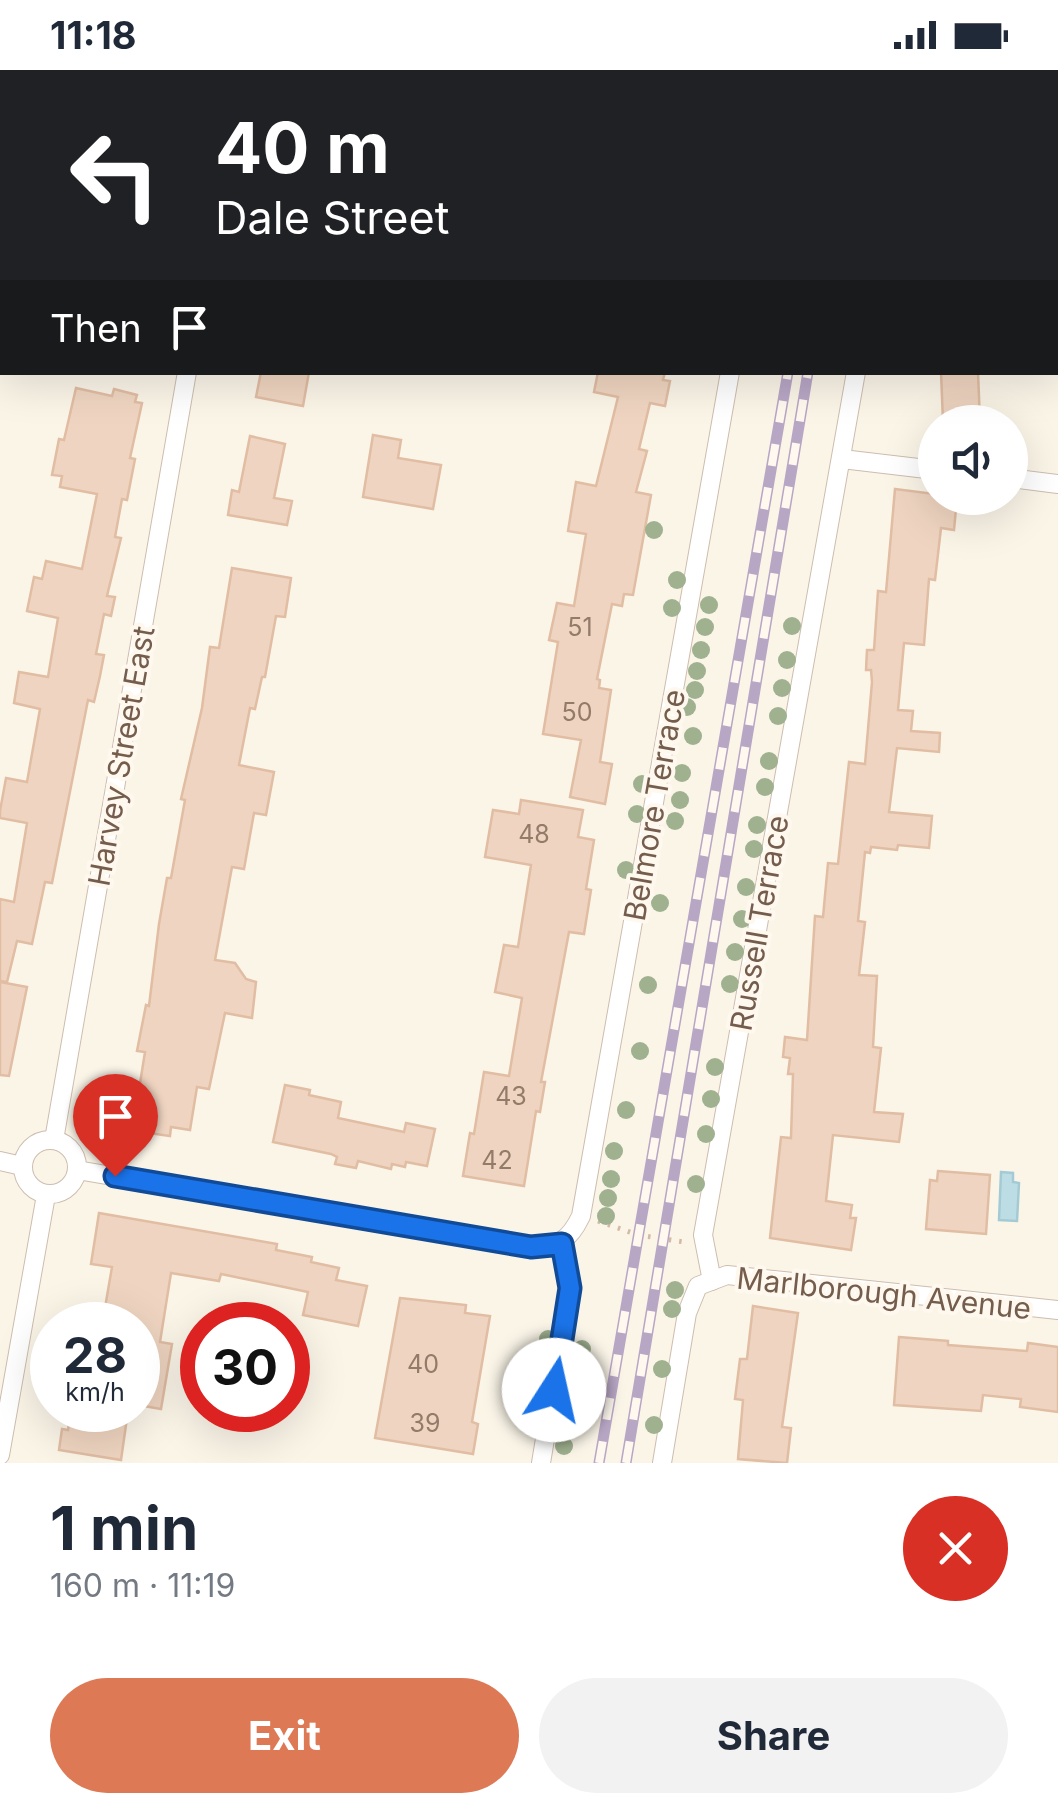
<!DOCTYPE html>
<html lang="en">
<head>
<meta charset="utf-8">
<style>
  body { margin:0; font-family:Inter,sans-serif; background:#f2f2f3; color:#1f2937; height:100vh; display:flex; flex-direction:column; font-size:38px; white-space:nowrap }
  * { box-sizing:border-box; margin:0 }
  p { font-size:32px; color:#747a83 }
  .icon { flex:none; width:55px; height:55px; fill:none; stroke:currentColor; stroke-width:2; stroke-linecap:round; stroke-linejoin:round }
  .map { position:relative; height:1393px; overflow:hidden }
  .details { display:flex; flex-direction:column; background:#fff; flex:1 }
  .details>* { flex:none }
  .hud { position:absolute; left:0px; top:0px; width:1060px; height:305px; box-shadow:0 10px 40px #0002; background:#202124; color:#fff; overflow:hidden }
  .buttons { position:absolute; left:918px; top:335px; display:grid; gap:20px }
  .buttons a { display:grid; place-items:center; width:110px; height:110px; border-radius:50%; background:#fff; box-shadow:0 10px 40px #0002; font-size:50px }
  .speed { position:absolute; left:30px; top:1232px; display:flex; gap:20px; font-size:50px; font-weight:700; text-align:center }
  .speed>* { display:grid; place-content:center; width:130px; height:130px; border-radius:50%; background:#fff; box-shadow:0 10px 40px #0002; line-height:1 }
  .speed small { font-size:25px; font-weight:400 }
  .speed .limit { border:15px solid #d22; background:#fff; color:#111 }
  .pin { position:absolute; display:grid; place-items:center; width:85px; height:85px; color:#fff; margin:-102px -42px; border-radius:50% 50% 50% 0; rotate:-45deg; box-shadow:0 0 10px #0007 }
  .pin .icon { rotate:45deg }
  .me { position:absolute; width:110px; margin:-55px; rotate:10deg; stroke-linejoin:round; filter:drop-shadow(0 0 8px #0008) }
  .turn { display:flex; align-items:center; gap:35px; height:210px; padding:0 50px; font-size:45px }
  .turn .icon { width:130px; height:130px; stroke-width:2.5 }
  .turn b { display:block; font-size:70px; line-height:85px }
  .then { display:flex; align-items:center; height:95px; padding:0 50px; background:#0003; gap:20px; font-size:38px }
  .round { display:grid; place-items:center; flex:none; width:105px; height:105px; border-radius:52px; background:#f2f2f3 }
  .headline { display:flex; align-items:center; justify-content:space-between; height:170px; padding:0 50px }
  h1 { font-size:60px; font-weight:700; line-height:75px }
  .action { display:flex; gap:20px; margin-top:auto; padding:20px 50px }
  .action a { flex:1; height:115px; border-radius:60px; background:#dd7955; color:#fff; font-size:40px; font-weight:700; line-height:115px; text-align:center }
  .action a+a { background:#f2f2f3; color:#1f2937 }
  .status { display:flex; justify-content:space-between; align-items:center; height:70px; padding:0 50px; background:#fff; direction:ltr }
  .status svg { height:28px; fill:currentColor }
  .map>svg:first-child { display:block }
</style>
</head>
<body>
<div class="status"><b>11:18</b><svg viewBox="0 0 49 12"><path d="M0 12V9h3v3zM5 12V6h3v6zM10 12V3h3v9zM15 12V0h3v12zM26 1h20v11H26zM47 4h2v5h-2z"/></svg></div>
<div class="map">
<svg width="1058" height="1393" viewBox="0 0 1058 1393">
  <rect width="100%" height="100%" fill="#fbf5e8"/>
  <path fill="#bddde4" stroke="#a4cbd5" stroke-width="2.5" d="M1001,1102l12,1v9l6,1 -2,38 -18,-1z"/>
  <g fill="#efd5c1" stroke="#e1bda3" stroke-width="2.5">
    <path d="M261,302h48l-6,34 -47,-9z"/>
    <path d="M598,302h67l-2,8 7,1 -5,25 -15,-3 -11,46 8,2 -11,41 15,3 -18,100 -9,-1 -2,12 -10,-2 -15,75 3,1 -1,8 12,2 -11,72 12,2 -7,40 -35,-7 11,-57 -38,-6 15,-92 -9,-2 8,-37 17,3 12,-72 -18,-3 8,-49 20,4 22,-89 -24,-5z"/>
    <path d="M941,302h37l2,50h-37z"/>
    <path d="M76,318l36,8 2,-7 23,6 -2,7 7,1 -12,55 5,1 -8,41 -5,-1 -7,38 6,1 -14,58 8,1 -4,19 -7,-2 -8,40 8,1 -4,21 -6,26 -6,-2 -36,183 -7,-1 -13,62 -15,-3 -10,41 -7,-1v-82l14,3 13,-79 -27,-5v-7l6,-33 21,4 13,-73 -26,-6 5,-31 29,5 10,-59 -31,-7 7,-34 8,2 4,-18 36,8 15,-75 -37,-7 2,-11 -10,-1 7,-36 5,1z"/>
    <path d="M373,365l28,5 -3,18 43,7 -8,44 -70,-12z"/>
    <path d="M250,366l35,8 -11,54 18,3 -5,24 -59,-10 4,-25 7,2z"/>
    <path d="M895,419l40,5v4h22l-3,32 -13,-2 -6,52 -6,-1 -5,66 -20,-2 -6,67 15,1 -2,20 29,2 -1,19 -42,-4 -8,64 43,4 -3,32 -31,-3 -1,5 -26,-3 -1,6 -5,-1 -7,69 7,1 -6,53 18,1 -4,71 8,1 -7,64 29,2 -4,28 -66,-7 -7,66 26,4 -2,13h6l-5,32 -81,-12 11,-101 10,1 2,-64h-5l2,-16 -7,-1 2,-20 22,3 8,-124 8,1 5,-54 10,1 11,-102 16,2 7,-82 -1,-12h-5l1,-20h7l4,-59 8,1z"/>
    <path d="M232,498l59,10 -6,39 -9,-1 -11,61h-3l-7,32 -5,-1 -11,57 35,7 -8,43 -12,-2 -10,56 -12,-2 -17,93 20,3 11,16 10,3 -4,36 -27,-5 -16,76 -12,-2 -7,43 -19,-3 -1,9 -21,-3 2,-9 -17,-3 11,-69 -8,-1 9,-46 3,1 10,-82 8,-46h4l14,-78 -4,-1 21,-91 8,-61 9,1z"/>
    <path d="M521,730l62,10 -5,27 16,3 -8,49 5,1 -7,44 -15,-2 -28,150h4l-5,30 -4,-1 -12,75 -61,-10 7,-43 4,1 10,-62 25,4 13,-78 -27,-6 9,-47 14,2 13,-82 -46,-8 8,-47 26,4z"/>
    <path d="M0,912l27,5 -18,89 -9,-1z"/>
    <path d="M285,1015l25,5 -1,5 32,7 -3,16 66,14 2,-9 29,6 -8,37 -21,-4 -1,5 -13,-3 -1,5 -33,-8 -2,7 -21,-4 2,-7 -6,-3 -58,-12z"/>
    <path d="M938,1101l52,4 -4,59 -60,-5 4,-49 7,1z"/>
    <path d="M99,1143l178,31 -1,6 36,7 -1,5 28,6 -3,12 31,6 -9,40 -55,-11 5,-23 -87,-18 -2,7 -48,-8 -11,69 12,2 -11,65 -23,-4v-80h-36l10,-58 -21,-3z"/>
    <path d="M400,1228l66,7 -1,8 25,3 -18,106 6,2 -5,30 -98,-16z"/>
    <path d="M753,1236l45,7 -16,114 9,1 -4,35 -49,-4 5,-59 -8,-1 5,-40h7z"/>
    <path d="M899,1267l49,4v4l79,6 1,-8 30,4v65l-38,-5 1,-8 -38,-4 -2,16 -87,-6z"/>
    <path d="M71,1340l56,8 -6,42 -62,-10 3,-21 6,1z"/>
  </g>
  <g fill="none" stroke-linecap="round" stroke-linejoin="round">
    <g stroke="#cdbdaf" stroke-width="20">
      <g id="minor">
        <path d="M251,2l1,-2"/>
        <path d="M784,2v-2"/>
        <path d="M910,2l1,-2"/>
        <path d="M842,389l93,11"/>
        <path d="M1010,408l48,6"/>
        <circle cx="50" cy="1097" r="27"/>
        <path d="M54,1070l133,-768"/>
        <path d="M0,1091l22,5"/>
        <path d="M77,1100l454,77c28,-1 38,-6 50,-31l149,-844"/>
        <path d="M712,1211l-9,-46 153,-863"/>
        <path d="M0,1385l46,-260"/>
        <path d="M541,1393l29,-175 -8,-44"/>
        <path d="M662,1393l25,-150 11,-27 29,-11 331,35"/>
      </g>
    </g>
    <g stroke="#cfbeac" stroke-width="30">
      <g id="secondary">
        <path d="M398,2l6,-2"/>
        <path d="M0,184l2,-1"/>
      </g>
    </g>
    <path stroke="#d4b9a4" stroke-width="5" stroke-dasharray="2.5 8" stroke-linecap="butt" d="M598,1151l40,14 46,7"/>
    <use href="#minor" stroke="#fff" stroke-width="18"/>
    <use href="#secondary" stroke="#fff" stroke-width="28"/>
    <g stroke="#b8a6c5" stroke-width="11">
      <g id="rail">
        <path d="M841,2v-2"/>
        <path d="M858,2v-2"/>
        <path d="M599,1393l189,-1091"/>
        <path d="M626,1393l182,-1091"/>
      </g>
    </g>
    <use href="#rail" stroke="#fef8ee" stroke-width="8" stroke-dasharray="22" stroke-linecap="butt"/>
  </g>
  <g fill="#9fb18f">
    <circle cx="654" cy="460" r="9"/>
    <circle cx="677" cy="510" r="9"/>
    <circle cx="709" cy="535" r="9"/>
    <circle cx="672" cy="538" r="9"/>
    <circle cx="792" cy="556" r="9"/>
    <circle cx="705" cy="557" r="9"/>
    <circle cx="701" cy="580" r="9"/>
    <circle cx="787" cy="590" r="9"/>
    <circle cx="697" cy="601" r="9"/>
    <circle cx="782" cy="618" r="9"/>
    <circle cx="695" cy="620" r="9"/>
    <circle cx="687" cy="637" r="9"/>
    <circle cx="778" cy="646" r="9"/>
    <circle cx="693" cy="666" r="9"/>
    <circle cx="769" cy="691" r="9"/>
    <circle cx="682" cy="703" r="9"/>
    <circle cx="642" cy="714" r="9"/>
    <circle cx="765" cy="717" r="9"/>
    <circle cx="680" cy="730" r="9"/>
    <circle cx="637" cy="744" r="9"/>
    <circle cx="675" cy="751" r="9"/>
    <circle cx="757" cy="755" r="9"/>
    <circle cx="754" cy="779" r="9"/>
    <circle cx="626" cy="800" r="9"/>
    <circle cx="746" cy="817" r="9"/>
    <circle cx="660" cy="833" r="9"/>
    <circle cx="742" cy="849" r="9"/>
    <circle cx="735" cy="882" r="9"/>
    <circle cx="730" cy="914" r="9"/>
    <circle cx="648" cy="915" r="9"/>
    <circle cx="640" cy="981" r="9"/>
    <circle cx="715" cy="997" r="9"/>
    <circle cx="711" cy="1029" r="9"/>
    <circle cx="626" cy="1040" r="9"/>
    <circle cx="706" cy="1064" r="9"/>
    <circle cx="614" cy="1081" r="9"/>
    <circle cx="611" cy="1109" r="9"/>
    <circle cx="696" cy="1114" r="9"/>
    <circle cx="608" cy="1128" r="9"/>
    <circle cx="606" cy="1146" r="9"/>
    <circle cx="675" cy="1220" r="9"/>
    <circle cx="672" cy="1239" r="9"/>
    <circle cx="548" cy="1269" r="9"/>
    <circle cx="582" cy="1279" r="9"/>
    <circle cx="578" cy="1298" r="9"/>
    <circle cx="662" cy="1299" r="9"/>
    <circle cx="574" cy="1319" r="9"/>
    <circle cx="570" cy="1338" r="9"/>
    <circle cx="654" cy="1355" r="9"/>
    <circle cx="568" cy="1357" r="9"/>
    <circle cx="564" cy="1376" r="9"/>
  </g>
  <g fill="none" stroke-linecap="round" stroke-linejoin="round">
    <g stroke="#114b97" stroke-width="25">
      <path id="route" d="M115,1106l416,71 31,-3 8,44 -16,102"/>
    </g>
    <use href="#route" stroke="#1a73e8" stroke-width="18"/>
  </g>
  <g text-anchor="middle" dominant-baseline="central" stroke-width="8" stroke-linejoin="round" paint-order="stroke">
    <g font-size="25" fill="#937b6a">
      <text x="580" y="557">51</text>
      <text x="577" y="642">50</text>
      <text x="534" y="764">48</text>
      <text x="511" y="1026">43</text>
      <text x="497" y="1090">42</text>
      <text x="423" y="1294">40</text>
      <text x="425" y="1353">39</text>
    </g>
    <g font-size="30" fill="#745d4d" stroke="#fef8ee">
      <text transform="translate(121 686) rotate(-80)">Harvey Street East</text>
      <text transform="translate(654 735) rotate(-80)">Belmore Terrace</text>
      <text transform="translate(759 853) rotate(-80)">Russell Terrace</text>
      <text transform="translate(884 1223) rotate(6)">Marlborough Avenue</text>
    </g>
  </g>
</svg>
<div class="buttons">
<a><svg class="icon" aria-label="sound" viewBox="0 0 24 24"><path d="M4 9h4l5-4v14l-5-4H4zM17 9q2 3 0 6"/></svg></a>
</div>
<div class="speed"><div>28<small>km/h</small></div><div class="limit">30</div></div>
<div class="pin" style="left:115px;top:1106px;background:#d93025"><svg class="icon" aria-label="arrive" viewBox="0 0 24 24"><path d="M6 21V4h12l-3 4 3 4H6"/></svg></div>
<svg class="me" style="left:554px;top:1320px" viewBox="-20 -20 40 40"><circle r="19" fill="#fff"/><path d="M0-13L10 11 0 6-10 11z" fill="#1a73e8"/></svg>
<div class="hud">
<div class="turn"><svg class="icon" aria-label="left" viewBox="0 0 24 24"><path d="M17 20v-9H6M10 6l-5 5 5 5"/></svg><div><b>40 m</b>Dale Street</div></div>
<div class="then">Then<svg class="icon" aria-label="arrive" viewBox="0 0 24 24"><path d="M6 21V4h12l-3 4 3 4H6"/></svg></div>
</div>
</div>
<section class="details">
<div class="headline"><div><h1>1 min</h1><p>160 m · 11:19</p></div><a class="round" style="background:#d93025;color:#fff"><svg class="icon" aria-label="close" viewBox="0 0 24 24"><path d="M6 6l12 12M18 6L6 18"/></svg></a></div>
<div class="action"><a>Exit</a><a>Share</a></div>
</section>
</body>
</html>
